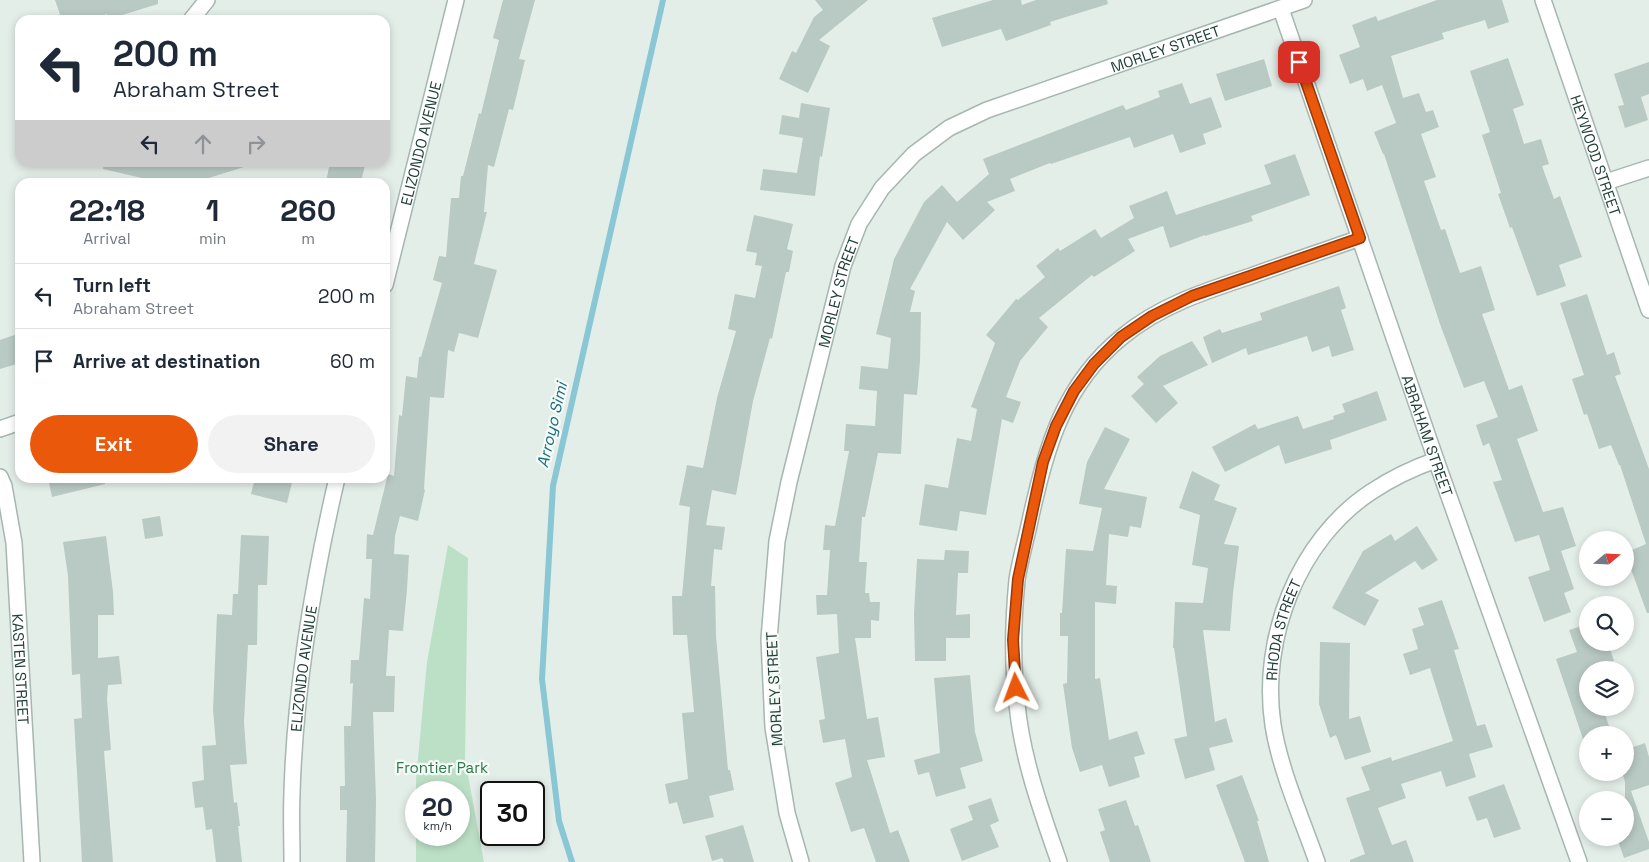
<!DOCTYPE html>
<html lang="en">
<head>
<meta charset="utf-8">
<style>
  body { margin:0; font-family:"Space Grotesk",sans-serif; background:#f2f2f3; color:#1f2937; height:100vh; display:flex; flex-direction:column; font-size:19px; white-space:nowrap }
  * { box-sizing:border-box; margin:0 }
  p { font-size:16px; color:#747a83 }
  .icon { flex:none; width:28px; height:28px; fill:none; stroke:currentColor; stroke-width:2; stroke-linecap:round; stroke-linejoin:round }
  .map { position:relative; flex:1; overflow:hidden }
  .details { position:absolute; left:15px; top:178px; width:375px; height:305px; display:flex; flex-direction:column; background:#fff; border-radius:15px; box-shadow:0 2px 8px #0003 }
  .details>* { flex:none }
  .hud { position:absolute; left:15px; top:15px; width:375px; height:152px; border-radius:15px; box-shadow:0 2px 8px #0003; background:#fff; color:#1f2937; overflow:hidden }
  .needle { width:32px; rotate:71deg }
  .tools { position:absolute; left:1579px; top:531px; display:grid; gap:10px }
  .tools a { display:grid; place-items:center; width:55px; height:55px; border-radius:50%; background:#fff; box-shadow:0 2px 8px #0003; font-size:25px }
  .speed { position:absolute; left:405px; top:781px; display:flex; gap:10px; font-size:25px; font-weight:700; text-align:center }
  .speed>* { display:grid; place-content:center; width:65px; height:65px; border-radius:50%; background:#fff; box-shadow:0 2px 8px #0003; line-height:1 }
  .speed small { font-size:12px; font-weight:400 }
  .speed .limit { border:2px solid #111; border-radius:8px; background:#fff; color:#111 }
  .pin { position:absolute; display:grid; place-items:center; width:42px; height:42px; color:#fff; margin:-21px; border-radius:10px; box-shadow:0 2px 8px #0006 }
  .me { position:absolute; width:55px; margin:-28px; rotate:357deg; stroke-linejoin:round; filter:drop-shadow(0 0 4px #0008) }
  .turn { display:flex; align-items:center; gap:18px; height:105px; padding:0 15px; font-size:22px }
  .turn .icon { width:65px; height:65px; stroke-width:2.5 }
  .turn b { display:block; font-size:35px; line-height:42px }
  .lanes { display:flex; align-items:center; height:48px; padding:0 15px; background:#0003; justify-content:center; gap:25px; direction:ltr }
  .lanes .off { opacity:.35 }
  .eta { display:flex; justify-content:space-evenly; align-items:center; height:85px; text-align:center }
  .eta b { font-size:30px; font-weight:700; line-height:35px }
  .button { display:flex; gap:10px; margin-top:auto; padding:10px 15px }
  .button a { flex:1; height:58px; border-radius:30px; background:#ea580c; color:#fff; font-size:20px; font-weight:700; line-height:58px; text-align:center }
  .button a+a { background:#f2f2f3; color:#1f2937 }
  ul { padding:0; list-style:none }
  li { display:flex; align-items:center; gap:15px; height:65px; padding:0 15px; border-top:1px solid #e0e1e3 }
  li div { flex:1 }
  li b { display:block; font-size:19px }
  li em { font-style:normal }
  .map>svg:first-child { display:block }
</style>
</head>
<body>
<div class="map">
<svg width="1649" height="862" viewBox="0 0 1649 862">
  <rect width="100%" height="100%" fill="#e4eee9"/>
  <path fill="#bce0c6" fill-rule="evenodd" d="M448,545l20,13 -3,201 19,103h-68v-82l11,-118zM416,792h43v43h-43z"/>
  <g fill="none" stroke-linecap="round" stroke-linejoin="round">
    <path stroke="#8ac7d4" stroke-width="6" d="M572,862l-13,-41 -17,-142 11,-193 110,-486"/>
  </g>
  <g fill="#b9c9c3">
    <path d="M55,0h103v4l-49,15 -2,-5 -18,6h-27z"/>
    <path d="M503,0h32l-16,59 6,1 -12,50 -4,-1 -15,58 -6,-2 -4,47h3l-13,52 23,6 -19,68 -19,-5 -5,19 -6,-2 -4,48 -14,-1 -6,92 1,1 -7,31 -18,-5 -5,20 -1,18 15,1 -2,34 -4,42 -14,-1 -3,46h9l-1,36h-21l3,88 -1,62h-29l1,-52h-7v-24h5l-1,-60h7l2,-43 -3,1 1,-24h8l5,-62 6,1 2,-40h-6l1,-25 6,1 15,-61 6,2 5,-61 3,1 4,-40 11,2 2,-21h2l21,-74 -9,-3 6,-24 7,1 5,-59h8l2,-22h2l16,-63 2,1 18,-74 -6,-2z"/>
    <path d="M815,0h53l-49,40 11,6 -22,47 -29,-14 13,-28 4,2 18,-36 9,-7z"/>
    <path d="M993,0h28l1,5 14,-5h71l1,4 -58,18 1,3 -45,16 -5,-12 -59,18 -10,-29z"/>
    <path d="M1437,0h65l7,22 -21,7 -3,-9 -43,13 2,6 -53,17 12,42 16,-5 7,19 7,-2 6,17 -18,7 15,43 -12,4 17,49 4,-1 15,44 21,-7 14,44 -13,4 27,76 13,-5 16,46 -21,8 26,73 20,-5 13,39 -15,5 13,38 -10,4 7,19 -27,10 -16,-45 22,-7 -11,-35 -24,7 -22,-60 9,-2 -13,-37 -6,3 -7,-21 22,-8 -14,-36 -20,7 -23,-61 -57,-173h-1l-9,-22 22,-9 -14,-38 -15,6 -4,-12 -13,5 -11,-29 21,-8 -8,-22 24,-9 2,5z"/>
    <path d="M1508,58l16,47 -11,4 11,35 17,-5 8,25 -7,2 12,33 6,-3 22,61 -23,8 7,21 -29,10 -25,-69 -2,1 -12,-34 3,-1 -19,-58 8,-3 -20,-61z"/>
    <path d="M1264,59l8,27 -47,15 -9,-27z"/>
    <path d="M1649,62v32l-8,3 7,23 -23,8 -7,-22 6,-1 -10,-31z"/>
    <path d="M1182,83l8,21 21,-7 11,30 -19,7 3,10 -26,9 -7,-19 -39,14 -4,-11 -79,27 -1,-1 -40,16 5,12 -28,11 8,8 -32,30 -16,-18 -37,67 5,2 -5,21h11l-1,49 -3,34 -13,-1 -3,60 -23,-1 -13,64h-3l-3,45h8l-2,31h4l1,9h10l-1,19 -8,-1v18h-16l12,81 11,-2 7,40 -18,3 23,73 8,-3 12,32h-34l-12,-34 -13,4 -16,-49 17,-6 -7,-38 -22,4 -4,-23 6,-1 -9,-62 23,-4 -2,-39 -20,1 -1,-20h11l3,-45h-7l2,-25 10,1 14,-75h-5l2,-27 29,2 2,-35 -18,-2 2,-23 27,3 3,-31 -15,-4 18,-75 30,-57 18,-17 15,17 32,-28 -6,-15 140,-54 3,5 34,-13 -2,-6z"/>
    <path d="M801,103l29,5 -8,49 -2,-1 -5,40 -55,-6 3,-21 34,4 6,-35 -24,-4 3,-19 17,3z"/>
    <path d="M1295,154l15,41 -59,21 2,5 -48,15v-1l-35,13 -7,-22 -35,13 7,12 -41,26 -2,-2 -53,43 9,9 -28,34 -14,36 15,5 -8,21 -11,-4 -16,96 -26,-4 -3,20 -38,-6 6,-41 23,4 9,-50 14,3 6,-32 -6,-2 24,-64 -9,-8 30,-36 2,1 27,-23 -9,-11 22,-18 2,3 35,-22 6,9 33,-20 -5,-12 38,-15 9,24 95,-31 -7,-19z"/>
    <path d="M104,162h142l1,4 -51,16h-37l-56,-13z"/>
    <path d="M330,162h24l11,3 -4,17h-35z"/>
    <path d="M754,215l39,9 -6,25 6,2 -4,21h-3l-14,67 -2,-1 -17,63 -17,94 -24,-5 -6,35 19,2 -3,23 -8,-1 -3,37h4l1,50 12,134h2l4,20 -25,6 5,21 -31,7 -6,-22 -8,2 -4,-20 23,-5 -6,-66 12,-1 -7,-77h-14l-1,-39h10l8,-89 -11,-2 8,-40 16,3 14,-70 19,-67 -8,-2 7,-35 20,4 7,-32 -7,-1 2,-12 -11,-2z"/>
    <path d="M1339,286l7,22 -5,2 13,40 -22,7 -3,-11 -17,6 -5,-16 -59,19 -2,-7 -34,15 -9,-26 17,-8 2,4 40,-13 -2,-7z"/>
    <path d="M1587,294l20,61 7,-3 7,22 -6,2 34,93v144h-2l-22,-60 21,-9 -26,-79h-1l-8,-20 -12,4 -12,-35 -3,1 -12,-36 12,-4 -24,-72z"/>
    <path d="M20,333v30l-20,6v-29z"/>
    <path d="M1192,341l16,24 -45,21 15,17 -22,20 -25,-27 13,-12 -7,-7 23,-21z"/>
    <path d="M1377,391l10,29 -57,20 2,9 -47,15 -6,-19 -54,27 -13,-25 43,-23 3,5 40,-13 5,13 31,-10 -1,-3 12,-4 -3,-8z"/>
    <path d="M1105,427l25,12 -26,50 43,8 -6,31 -11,-2 -2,11 -19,-3 -3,51 11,1 -1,18 -21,-2v77l5,-1 9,62 28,-9 8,23 -11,3 6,20 -31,10 -7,-22 -22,7 -8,-24 -9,-64 4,-1 1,-47h-8v-23h2l4,-64 27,2 9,-43 -23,-4 8,-42z"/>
    <path d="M1192,471l28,14 -6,15 23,8 -13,36 15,2 -6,47 -3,38 -27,-1 12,92 11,-4 7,24 -24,6 6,22 -30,9 -11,-40 13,-3 -13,-88h-1l2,-46 28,1 5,-35 -16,-3 8,-50 -21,-7z"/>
    <path d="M48,478h57v6l-53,13z"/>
    <path d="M255,478h38l-6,25 -36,-9z"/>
    <path d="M160,516l3,20 -18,3 -3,-20z"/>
    <path d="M1417,526l21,34 -16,10 -7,-9 -50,32 14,7 -14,26 -33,-18 31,-57 28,-17 4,7z"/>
    <path d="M241,535l28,1 -2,49h-9l-1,60h-9l-4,77 3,42 -17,1 4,38 3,-1 3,24h-2l4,36h-26l-4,-33 -6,1 -3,-23 -8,1 -3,-26 12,-2 -2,-34 14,-1 -3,-35 4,-96 15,1 1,-21h5z"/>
    <path d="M106,536l7,56 1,23h-16v43l21,-2 3,28 -14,1 -1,14 4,51 -7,1 9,111h-31l-8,-143 8,-1 -2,-44 -8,1 -4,-99 -5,-34z"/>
    <path d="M945,550l24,1 -1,22h-10l-2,42 14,-1v24h-24v23h-31l-1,-47 3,-55 27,1z"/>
    <path d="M1442,600l17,49 -5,1 23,76 8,-2 8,23 -24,7 7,23 -30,10 -5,-16 -40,13 5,14 -28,10 14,37 14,-5 8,22h-64v-2l15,-6 -19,-56 24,-8 -9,-23 30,-10 1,4 61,-20 -23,-73 -20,7 -7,-21 15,-5 -6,-20 12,-4 -6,-17z"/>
    <path d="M1588,624v18h20l6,19 -26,8v39h15l8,24 -9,3h-14v7h-4l-28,-83 21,-7 -8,-22z"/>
    <path d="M1320,642l30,1 -1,76 11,-3 11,36 -26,8 -9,-25 -6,3 -11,-34z"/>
    <path d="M970,675l5,57 8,29 -23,7 6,20 -30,9 -7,-25 -11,3 -4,-15 26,-7 -6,-75z"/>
    <path d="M1645,743l4,14v28l-18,6 18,51v7l-25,9 -7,-20h8v-56l-3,-10h3v-22z"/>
    <path d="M1242,775l17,46h-2l12,41h-24l-29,-77z"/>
    <path d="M1504,784l17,45 -27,9 -7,-20 -10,3 -9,-24z"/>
    <path d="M991,798l8,23 -9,4 9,22 -37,14 -12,-32 23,-9 -5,-14z"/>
    <path d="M1126,800l9,26 3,-1 13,37h-41l-10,-30 5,-2 -7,-21z"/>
    <path d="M743,825l11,37h-30l-2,-4 -10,3 -7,-25z"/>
  </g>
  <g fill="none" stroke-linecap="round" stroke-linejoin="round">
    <g stroke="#a6b6b1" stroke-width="18">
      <g id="minor">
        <path id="s1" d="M1543,0l106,310"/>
        <path id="s2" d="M1281,9l155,451 143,402"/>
        <path d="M191,20l16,-20"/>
        <path d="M1606,182l43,-14"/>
        <path id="s3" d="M385,285l71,-285"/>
        <path d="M0,429l20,-7"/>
        <path id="s4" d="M0,477l4,9 10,57 18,319"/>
        <path id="s5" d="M292,862c0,-23 -1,-46 0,-69 3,-106 21,-212 45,-315"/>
        <path id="s6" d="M801,862l-14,-49 -14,-86 -4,-88 8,-98 12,-59 54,-216 16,-42 23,-36 32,-34 35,-26 38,-18 317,-110"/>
        <path d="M1059,862c-18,-52 -37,-104 -42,-158 -5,-41 -4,-83 0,-124 3,-21 10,-43 14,-64 16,-70 32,-131 91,-179 37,-31 83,-46 129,-61 36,-13 72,-25 109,-38"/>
        <path id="s7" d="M1317,862c-15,-43 -37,-92 -44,-137 -13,-86 25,-185 98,-233 21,-14 42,-24 65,-32"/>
      </g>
    </g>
    <use href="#minor" stroke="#fff" stroke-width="15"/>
  </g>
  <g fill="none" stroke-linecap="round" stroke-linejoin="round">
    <g stroke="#983908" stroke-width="12">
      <path id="route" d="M1016,688l-3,-48 5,-61 25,-117 13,-36 18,-35 20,-27 27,-27 31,-21 40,-20 168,-58 -61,-176"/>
    </g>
    <use href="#route" stroke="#ea580c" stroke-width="9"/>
  </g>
  <g text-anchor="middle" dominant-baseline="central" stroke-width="4.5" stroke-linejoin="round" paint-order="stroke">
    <g font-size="15" fill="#224039" stroke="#f5faf7">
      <text stroke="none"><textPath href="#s6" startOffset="1016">MORLEY STREET</textPath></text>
      <text stroke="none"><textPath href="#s3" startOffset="146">ELIZONDO AVENUE</textPath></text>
      <text stroke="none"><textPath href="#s1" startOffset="164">HEYWOOD STREET</textPath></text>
      <text stroke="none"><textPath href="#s6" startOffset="581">MORLEY STREET</textPath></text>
      <text stroke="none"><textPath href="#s2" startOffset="451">ABRAHAM STREET</textPath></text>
      <text stroke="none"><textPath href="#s7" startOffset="241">RHODA STREET</textPath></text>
      <text stroke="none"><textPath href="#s5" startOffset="194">ELIZONDO AVENUE</textPath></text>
      <text stroke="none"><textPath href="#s4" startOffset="194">KASTEN STREET</textPath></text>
      <text transform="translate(774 689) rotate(-93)">MORLEY STREET</text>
    </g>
    <g font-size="15" fill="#2b794a" stroke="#f5faf7">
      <text x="442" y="767">Frontier Park</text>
    </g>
    <g font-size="16" font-style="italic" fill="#1a6c7f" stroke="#f5faf7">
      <text transform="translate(552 425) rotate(-77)">Arroyo Simi</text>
    </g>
  </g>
</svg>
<div class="tools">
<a><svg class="needle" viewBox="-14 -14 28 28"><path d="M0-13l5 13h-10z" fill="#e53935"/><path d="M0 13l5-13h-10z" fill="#747a83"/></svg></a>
<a><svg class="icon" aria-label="search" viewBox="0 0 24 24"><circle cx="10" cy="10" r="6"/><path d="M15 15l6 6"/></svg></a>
<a><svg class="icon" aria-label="layers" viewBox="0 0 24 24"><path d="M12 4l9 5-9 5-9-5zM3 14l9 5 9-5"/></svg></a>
<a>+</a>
<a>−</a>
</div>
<div class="speed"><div>20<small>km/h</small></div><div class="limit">30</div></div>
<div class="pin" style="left:1299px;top:62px;background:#d93025"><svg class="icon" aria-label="arrive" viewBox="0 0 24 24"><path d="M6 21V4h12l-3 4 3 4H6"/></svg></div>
<svg class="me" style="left:1016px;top:688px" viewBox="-20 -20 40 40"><path d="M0-17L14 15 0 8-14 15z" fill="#ea580c" stroke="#fff" stroke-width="4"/></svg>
<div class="hud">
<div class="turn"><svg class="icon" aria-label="left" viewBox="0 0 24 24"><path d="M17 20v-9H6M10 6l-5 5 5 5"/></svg><div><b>200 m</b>Abraham Street</div></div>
<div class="lanes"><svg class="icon" aria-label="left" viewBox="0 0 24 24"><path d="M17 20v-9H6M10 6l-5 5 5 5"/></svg><svg class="icon off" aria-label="ahead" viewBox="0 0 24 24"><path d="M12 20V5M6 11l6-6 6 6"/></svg><svg class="icon off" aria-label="right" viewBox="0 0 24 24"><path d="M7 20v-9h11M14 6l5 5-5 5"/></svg></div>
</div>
<section class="details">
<div class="eta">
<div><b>22:18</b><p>Arrival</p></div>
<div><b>1</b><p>min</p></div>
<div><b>260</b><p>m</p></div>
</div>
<ul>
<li><svg class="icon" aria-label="left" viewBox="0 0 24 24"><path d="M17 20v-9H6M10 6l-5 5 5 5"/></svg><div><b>Turn left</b><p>Abraham Street</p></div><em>200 m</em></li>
<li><svg class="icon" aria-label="arrive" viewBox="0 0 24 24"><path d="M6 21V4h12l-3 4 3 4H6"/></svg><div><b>Arrive at destination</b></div><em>60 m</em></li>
</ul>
<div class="button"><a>Exit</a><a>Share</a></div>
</section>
</div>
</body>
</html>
